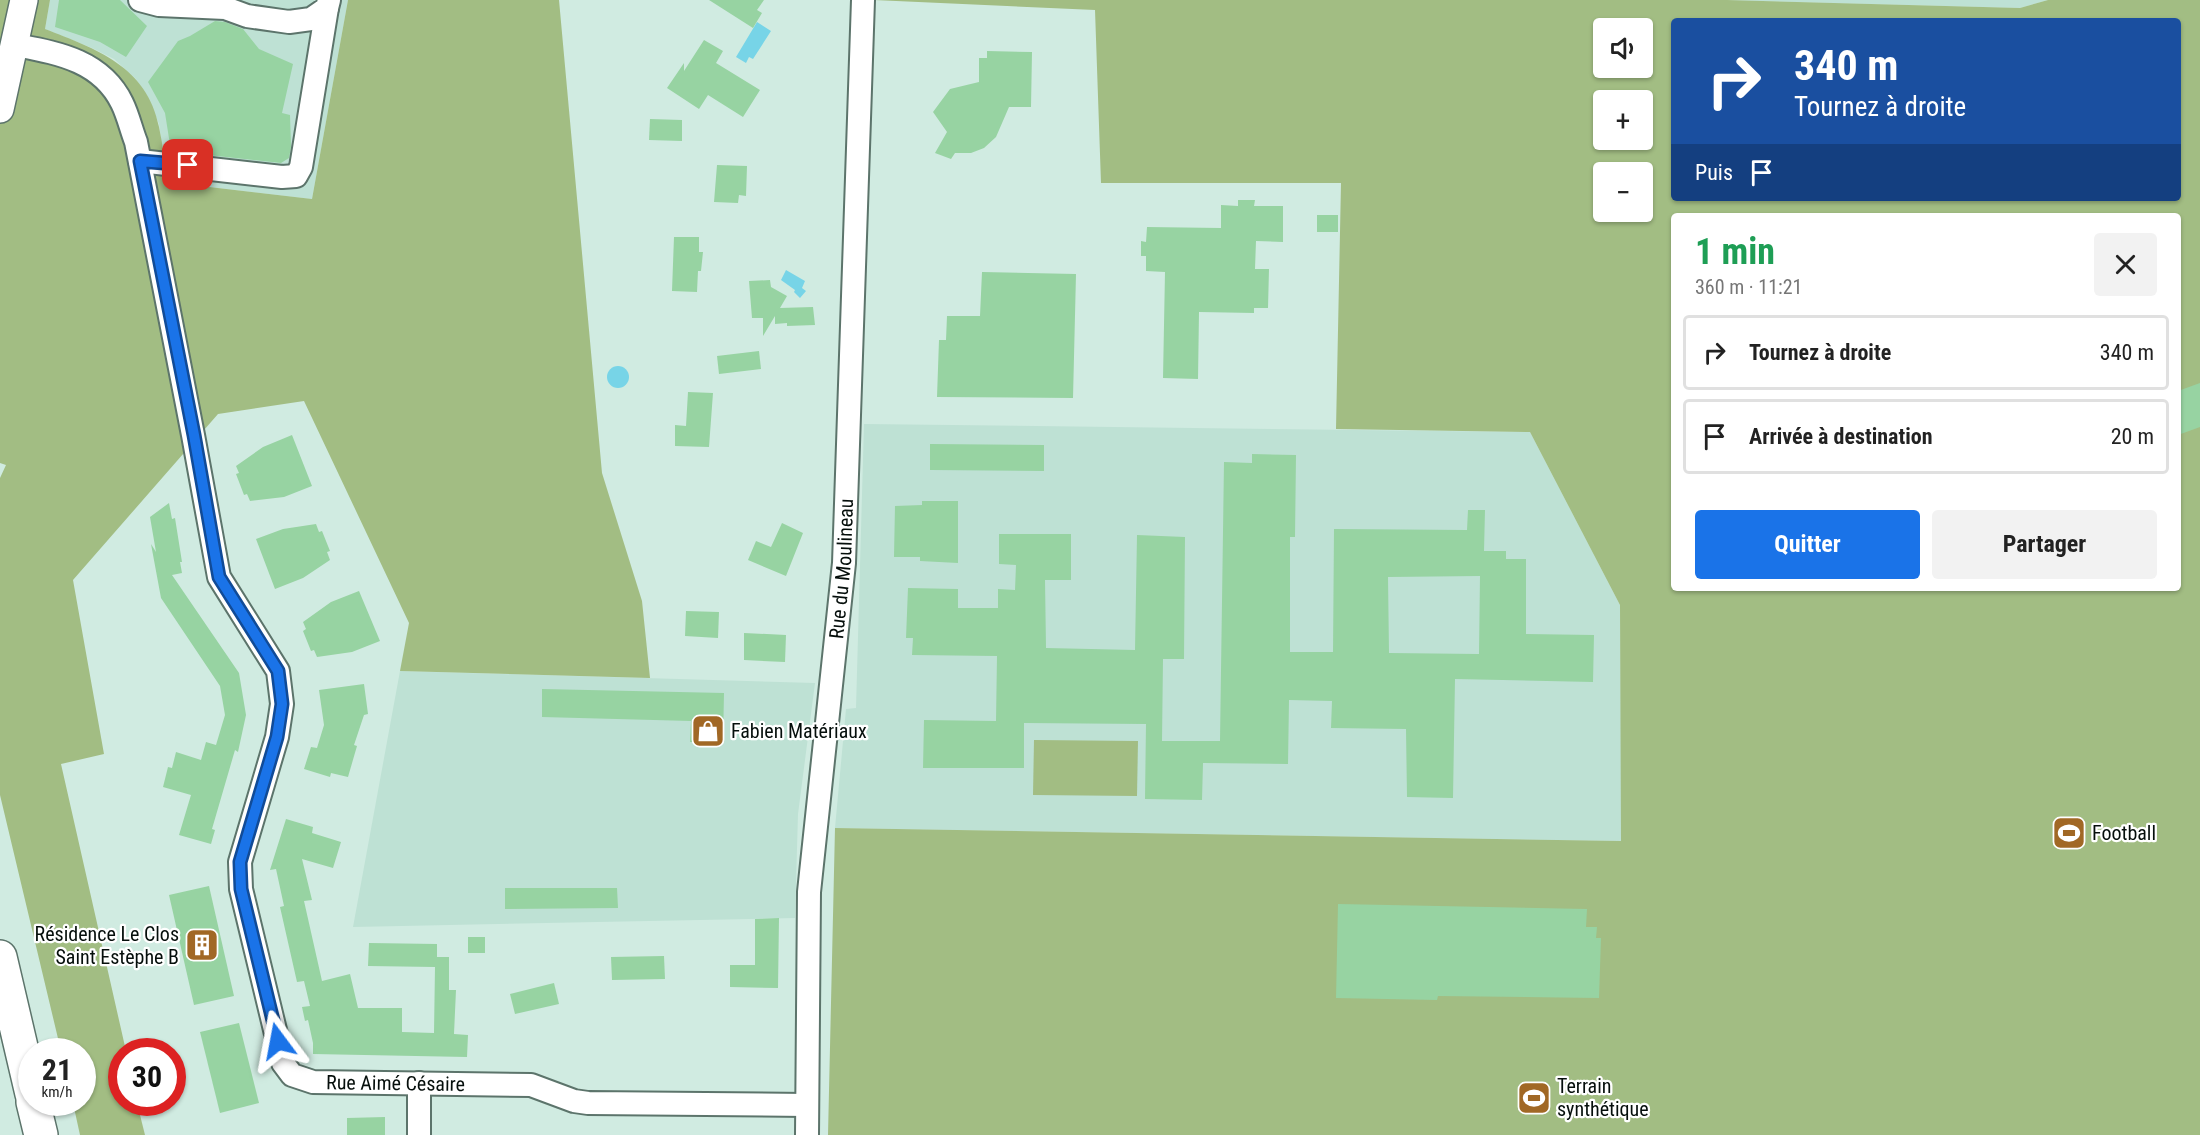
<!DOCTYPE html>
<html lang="fr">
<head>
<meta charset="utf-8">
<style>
  body { margin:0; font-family:"Roboto Condensed",sans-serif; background:#f2f2f2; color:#222; height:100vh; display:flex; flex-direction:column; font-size:22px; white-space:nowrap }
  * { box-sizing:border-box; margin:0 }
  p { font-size:20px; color:#767676 }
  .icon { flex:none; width:33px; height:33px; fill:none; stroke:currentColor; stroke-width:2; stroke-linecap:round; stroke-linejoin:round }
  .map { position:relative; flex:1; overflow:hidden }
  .side { position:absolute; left:1671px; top:213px; width:510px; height:378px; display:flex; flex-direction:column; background:#fff; border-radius:6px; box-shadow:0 2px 4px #0004 }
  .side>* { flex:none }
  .banner { position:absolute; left:1671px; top:18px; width:510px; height:183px; border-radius:6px; box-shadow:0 2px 4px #0004; background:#1a4fa0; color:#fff; overflow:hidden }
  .controls { position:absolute; left:1593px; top:18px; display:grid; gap:12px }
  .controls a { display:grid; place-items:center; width:60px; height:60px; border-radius:6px; background:#fff; box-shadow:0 2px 4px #0004; font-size:30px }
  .speed { position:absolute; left:18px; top:1038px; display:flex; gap:12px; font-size:30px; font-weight:700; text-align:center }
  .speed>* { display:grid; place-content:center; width:78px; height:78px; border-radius:50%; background:#fff; box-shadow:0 2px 4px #0004; line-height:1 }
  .speed small { font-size:15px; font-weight:400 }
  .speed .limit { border:9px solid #d22; background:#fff; color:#111 }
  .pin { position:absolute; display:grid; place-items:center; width:51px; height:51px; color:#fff; margin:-26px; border-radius:12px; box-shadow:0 3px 9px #0006 }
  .me { position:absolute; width:66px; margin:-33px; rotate:347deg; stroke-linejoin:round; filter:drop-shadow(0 0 4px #0008) }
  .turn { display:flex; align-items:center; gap:21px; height:126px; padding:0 24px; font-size:27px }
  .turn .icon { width:78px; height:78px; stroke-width:2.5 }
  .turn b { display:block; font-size:42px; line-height:51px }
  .then { display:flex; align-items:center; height:57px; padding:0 24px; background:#0003; gap:12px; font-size:22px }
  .round { display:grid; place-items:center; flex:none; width:63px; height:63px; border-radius:6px; background:#f2f2f2 }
  .overview { display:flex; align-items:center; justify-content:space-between; height:102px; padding:0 24px }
  h1 { font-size:36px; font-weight:700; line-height:45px; color:#1e9e55 }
  .action { display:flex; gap:12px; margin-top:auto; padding:12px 24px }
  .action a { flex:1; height:69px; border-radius:6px; background:#1a73e8; color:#fff; font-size:24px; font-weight:700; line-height:69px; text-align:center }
  .action a+a { background:#f2f2f2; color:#222 }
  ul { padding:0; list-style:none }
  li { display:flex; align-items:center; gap:18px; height:75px; margin:0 12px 9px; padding:0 12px; border:3px solid #e0e0e0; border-radius:6px }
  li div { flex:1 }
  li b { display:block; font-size:22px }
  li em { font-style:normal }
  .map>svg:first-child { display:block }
</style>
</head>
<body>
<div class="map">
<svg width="2200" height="1135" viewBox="0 0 2200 1135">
  <rect width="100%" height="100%" fill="#d0ebe1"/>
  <g fill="#bee1d4">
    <path d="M50,0h298l-36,199 -145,-17 -8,-58 -12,-29 -12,-17 -21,-19 -22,-11 -47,-19z"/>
    <path d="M1727,0h321l-28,8z"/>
    <path d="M864,424l666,8 90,173 2,236 -787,-13 11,-119 10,-1z"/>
    <path d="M400,671l415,12 -17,131 -3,104 -442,9z"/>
  </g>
  <g fill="#a2bd83" fill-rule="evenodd">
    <path d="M0,0h50l-5,29c51,20 102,37 114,98 4,18 6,37 8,55l145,17 36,-199h211l43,473 40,128 8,77 -250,-7 9,-48 -105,-222 -86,13 -145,166 31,174 -43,10 65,287 -4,1v50l15,1 8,32h-65l-7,-32 9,-1v-50l-21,-1 -61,-256v-317l6,-13 -6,-2z"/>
    <path d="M874,0h853l293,8 28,-8h152v1135h-1372l7,-307 786,13 -1,-236 -90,-173 -194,-3 5,-246h-240l-6,-173zM1674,21h504v177h-504zM1604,28h38v40h-38zM1604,100h38v40h-38zM1604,172h38v40h-38zM1674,216h504v372h-504z"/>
    <path d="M1034,740l104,1 -1,55 -104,-1z"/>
  </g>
  <g fill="#77d4e7">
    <path d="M757,22l14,9 -18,28 -4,-2 -3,6 -10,-6z"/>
    <path d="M786,270l19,11 -3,7 4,3 -6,7 -6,-6 1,-2 -14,-10z"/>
    <circle cx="618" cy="377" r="11"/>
  </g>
  <g fill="#97d3a2" fill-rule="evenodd">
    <path d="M59,0h61l27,26 -21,31 -26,-15 -45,-15z"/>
    <path d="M709,0h55l-7,10 5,3 -9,15z"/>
    <path d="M215,21l10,1 18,7 16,20 34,15 -11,49 8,2 1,32 -2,11 -8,5 -110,-12 -6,-38 -17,-31 30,-41 12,-5z"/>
    <path d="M704,40l19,11 -7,12 44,27 -17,27 -35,-22 -9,14 -32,-21 17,-25v8z"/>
    <path d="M987,51l45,1 -1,55h-22l-13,30 -12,11 -13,5h-16l-4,6 -16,-6 12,-21 -14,-20 17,-23 29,-7v-24h8z"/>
    <path d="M650,119l32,1v21l-33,-1z"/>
    <path d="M717,165l30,1 -1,30 -7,-1 -1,8 -24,-1z"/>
    <path d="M1238,200h17l-1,6h29v36l-27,-1 -1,28h14l-1,39h-14v5l-55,-1 -1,67 -35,-1 2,-106 -19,-1v-15h-5v-15l5,1 1,-15 74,1v-23l17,1z"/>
    <rect x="1317" y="215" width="21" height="17"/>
    <path d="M674,237h25v15h4l-2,19h-3l-1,21 -25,-1z"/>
    <path d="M982,272l94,2 -3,124 -136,-1 2,-57h7l1,-24h33z"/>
    <path d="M770,280l1,7 16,9 -7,12 33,-1 2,18 -28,1v-3l-12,1v-8l-12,20v-18h-11l-3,-37z"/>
    <path d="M759,351l2,18 -42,5 -2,-18z"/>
    <path d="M2200,383v44l-22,8v-44z"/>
    <path d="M688,392l25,1 -4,54 -34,-1v-21l11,1z"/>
    <path d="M292,435l20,51 -28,11 -34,4 -3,-7 -3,1 -8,-21 3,-1 -3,-7 27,-19z"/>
    <path d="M930,444l114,1v26l-114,-1z"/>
    <path d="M1252,454l44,1 -1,82h-5v115h43l1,-123 133,1 1,-20h17l-1,41h22v8h20v75l68,1 -1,47 -138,-3 -2,119 -46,-1 -1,-68 -75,-1 1,-27 -43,-1 -1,64 -85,-1 -1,37 -57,-1 1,-75 -122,-1v45h-101l1,-48 72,1 1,-65 -85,-1 1,-17h-7l2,-50 50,1v19h40v-19l17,1 1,-25 -17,-1v-30h72v46h-26l1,68 89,2 2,-115 48,2 -1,122h-21l-1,82h58l4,-279 28,1zM1480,576l-1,78 -90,-1 -1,-76z"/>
    <path d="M922,501h36v62l-38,-2v-4h-26l1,-51 27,-1z"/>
    <path d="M169,503l3,16 3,-1 7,44h-2l2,11 -10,2 67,98 7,42 -8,37 -3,-2 -23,79 3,1 -4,14 -32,-9 12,-40 -28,-8 5,-20 4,1 4,-16 25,8 5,-18 10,3 9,-30 -5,-29 -59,-88 -10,-54 5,8 -6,-35z"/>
    <path d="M782,523l21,10 -17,43 -38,-16 8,-19 15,6z"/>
    <path d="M316,524l3,8 3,-1 8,20 -3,1 3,8 -27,18 -28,11 -19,-50 27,-10z"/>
    <path d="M359,591l21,50 -28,11 -35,5 -3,-7 -3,1 -8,-20 3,-2 -3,-7 28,-20z"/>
    <path d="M686,611l33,1 -1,26 -33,-2z"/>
    <path d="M744,633l42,2 -1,27 -41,-2z"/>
    <path d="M364,684l4,30 -4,1 -10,30 3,1 -9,31 -17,-4 -1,4 -26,-8 7,-22 6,1 7,-23 -5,-35z"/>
    <path d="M542,689l182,4 -1,49h-33l1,-21 -149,-4z"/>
    <path d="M286,819l27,8 -1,6 29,9 -8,26 -31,-9 10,41 -8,1 18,80 28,-7 8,34h44v24l32,1 1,-66 -67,-1 1,-23 68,1v13h12v33h7l-2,44 14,1 -1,22 -154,-3v-11l-5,-23 -3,1 -3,-14 8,-1 -6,-25 -7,1 -17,-75 4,-1 -8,-37 -6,1z"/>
    <path d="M209,886l25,110 -40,9 -25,-110z"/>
    <path d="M505,888h112l1,20 -113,1z"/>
    <path d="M1338,904l249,5 -1,18h11l-1,11h5l-2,60 -161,-2 -1,4 -101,-2z"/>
    <path d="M779,918l-1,70 -48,-1v-22h25v-46z"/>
    <rect x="468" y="937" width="17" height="16"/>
    <path d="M664,956l1,23 -53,1 -1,-23z"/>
    <path d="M554,983l5,21 -44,10 -5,-20z"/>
    <path d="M239,1023l20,80 -39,10 -20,-81z"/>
    <path d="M385,1117v18h-38v-17z"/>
  </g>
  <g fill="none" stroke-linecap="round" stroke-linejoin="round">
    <g stroke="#5c746b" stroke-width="26">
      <g id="minor">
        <path d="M140,0l19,5 66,3 22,8 42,6 22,-3 16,-11 2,-8"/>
        <path id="s1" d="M16,45c41,8 85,15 106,58 6,12 9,26 14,39l57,293 26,142 59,94 4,33 -5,33 -37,125 1,27 42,174 9,12 21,7 218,3 43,16 14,2 219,2"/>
        <path d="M140,161l142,16 14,-1 5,-9 26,-159"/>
        <path d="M419,1083v52"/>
        <path id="s2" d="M807,1135l2,-243 35,-329 19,-563"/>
      </g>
    </g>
    <g stroke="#5c746b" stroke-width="30">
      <path id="tertiary" d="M0,109l24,-109"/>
    </g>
    <g stroke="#5c746b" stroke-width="36">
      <g id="primary">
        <path d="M0,957l32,137"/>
        <path d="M33,1102l8,33"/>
      </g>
    </g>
    <use href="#minor" stroke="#fff" stroke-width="22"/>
    <use href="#tertiary" stroke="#fff" stroke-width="27"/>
    <use href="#primary" stroke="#fff" stroke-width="33"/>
  </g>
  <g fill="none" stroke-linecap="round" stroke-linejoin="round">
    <g stroke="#114b97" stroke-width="15">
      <path id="route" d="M188,165l-48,-4 54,274 25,142 59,94 4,33 -5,33 -37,125 1,27 37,152"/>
    </g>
    <use href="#route" stroke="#1a73e8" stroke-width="10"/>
  </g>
  <defs>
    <g id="shop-square" transform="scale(1.725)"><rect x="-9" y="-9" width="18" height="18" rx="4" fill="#a16825" stroke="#fff"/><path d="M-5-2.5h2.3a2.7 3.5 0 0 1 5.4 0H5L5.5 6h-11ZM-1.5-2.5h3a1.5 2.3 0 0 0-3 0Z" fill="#fff"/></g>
    <g id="stadium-square" transform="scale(1.725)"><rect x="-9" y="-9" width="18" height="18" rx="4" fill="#a16825" stroke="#fff"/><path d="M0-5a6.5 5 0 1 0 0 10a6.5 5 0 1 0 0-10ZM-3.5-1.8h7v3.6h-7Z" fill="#fff"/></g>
    <g id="building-square" transform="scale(1.725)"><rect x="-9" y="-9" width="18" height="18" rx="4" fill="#a16825" stroke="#fff"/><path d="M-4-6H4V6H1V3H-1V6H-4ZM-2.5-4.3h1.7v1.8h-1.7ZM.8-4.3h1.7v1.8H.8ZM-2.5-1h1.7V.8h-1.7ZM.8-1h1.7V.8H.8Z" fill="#fff"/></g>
  </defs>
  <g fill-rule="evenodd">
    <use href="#shop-square" x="708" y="731"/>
    <use href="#stadium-square" x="2069" y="833"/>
    <use href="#building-square" x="202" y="945"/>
    <use href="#stadium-square" x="1534" y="1098"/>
  </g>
  <g text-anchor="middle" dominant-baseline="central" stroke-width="4.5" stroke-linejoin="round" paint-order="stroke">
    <g font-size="20" fill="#050e0b" stroke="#fff">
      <text stroke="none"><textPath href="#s2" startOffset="568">Rue du Moulineau</textPath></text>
      <text stroke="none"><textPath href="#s1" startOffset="1244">Rue Aimé Césaire</textPath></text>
    </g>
    <g font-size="20" fill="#050e0b" stroke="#fff" text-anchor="start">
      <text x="731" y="731">Fabien Matériaux</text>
      <text x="2092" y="833">Football</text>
      <text x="179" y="934" text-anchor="end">Résidence Le Clos<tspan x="179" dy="23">Saint Estèphe B</tspan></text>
      <text x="1557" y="1086">Terrain<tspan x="1557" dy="23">synthétique</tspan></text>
    </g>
  </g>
</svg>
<div class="controls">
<a><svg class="icon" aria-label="sound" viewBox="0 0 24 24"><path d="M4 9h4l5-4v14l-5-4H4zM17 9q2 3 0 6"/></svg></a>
<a>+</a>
<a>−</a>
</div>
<div class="speed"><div>21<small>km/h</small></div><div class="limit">30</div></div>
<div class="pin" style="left:188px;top:165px;background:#d93025"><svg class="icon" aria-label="arrive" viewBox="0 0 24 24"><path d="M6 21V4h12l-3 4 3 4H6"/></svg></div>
<svg class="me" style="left:278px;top:1041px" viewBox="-20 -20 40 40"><path d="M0-17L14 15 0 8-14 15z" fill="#1a73e8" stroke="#fff" stroke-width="4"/></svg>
<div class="banner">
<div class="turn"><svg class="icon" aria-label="right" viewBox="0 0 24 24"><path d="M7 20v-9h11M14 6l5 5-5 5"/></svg><div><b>340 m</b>Tournez à droite</div></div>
<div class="then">Puis<svg class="icon" aria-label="arrive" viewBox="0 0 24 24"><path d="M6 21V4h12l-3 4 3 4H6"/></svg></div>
</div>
<section class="side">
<div class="overview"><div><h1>1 min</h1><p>360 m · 11:21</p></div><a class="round"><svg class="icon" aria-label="close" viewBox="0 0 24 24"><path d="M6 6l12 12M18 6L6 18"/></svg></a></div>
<ul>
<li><svg class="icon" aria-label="right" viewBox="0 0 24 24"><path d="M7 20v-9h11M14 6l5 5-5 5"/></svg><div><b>Tournez à droite</b></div><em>340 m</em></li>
<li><svg class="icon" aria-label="arrive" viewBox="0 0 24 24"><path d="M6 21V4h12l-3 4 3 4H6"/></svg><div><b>Arrivée à destination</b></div><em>20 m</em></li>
</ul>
<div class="action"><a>Quitter</a><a>Partager</a></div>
</section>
</div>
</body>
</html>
